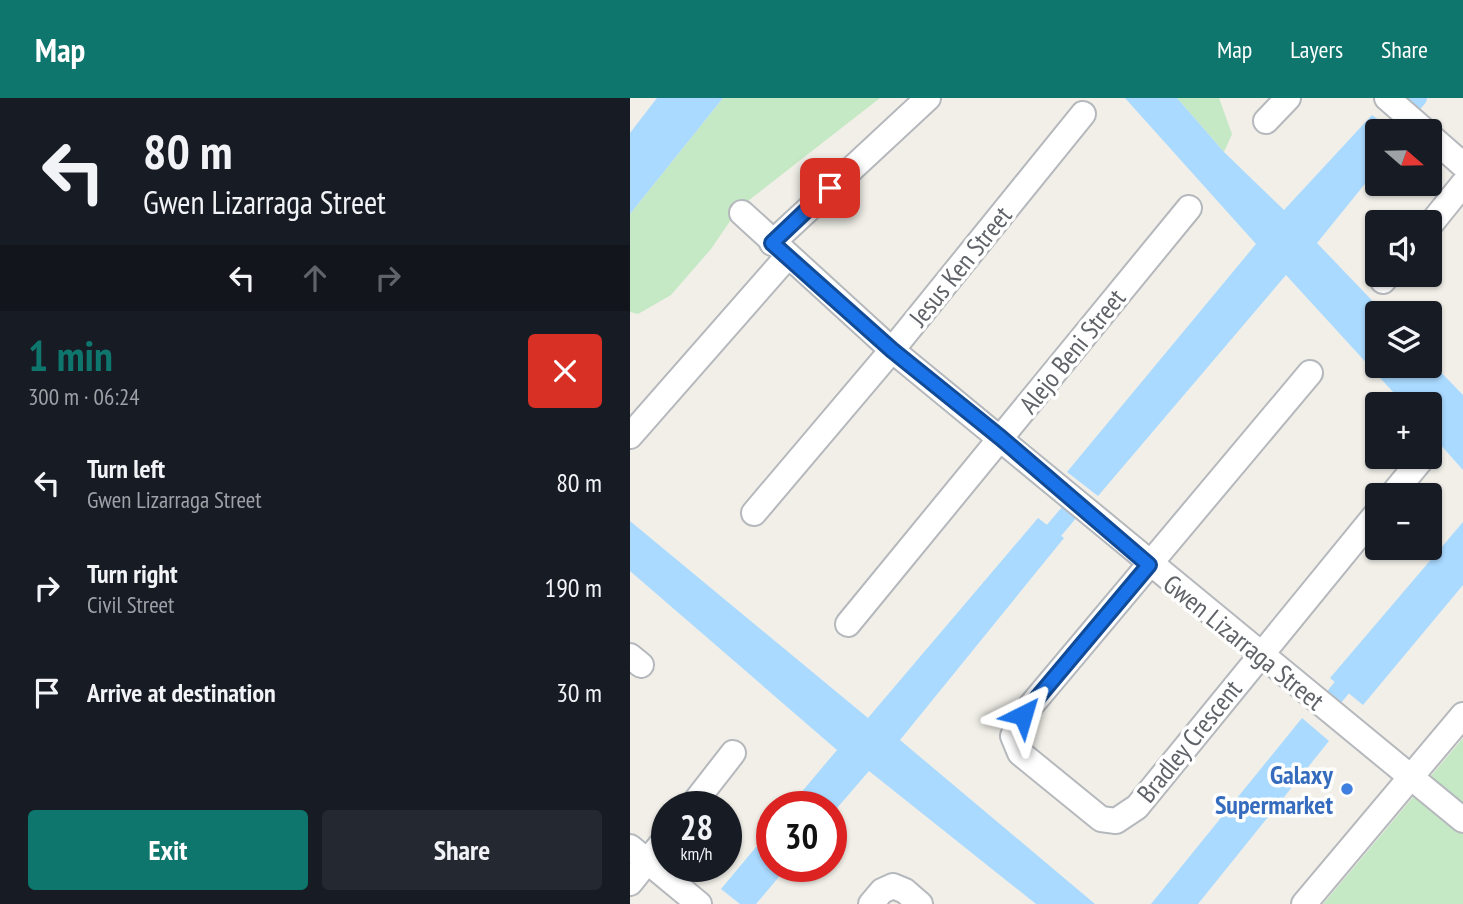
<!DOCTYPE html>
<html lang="en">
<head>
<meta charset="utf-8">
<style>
  body { margin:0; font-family:"PT Sans Narrow",sans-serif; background:#242831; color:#f1f3f6; height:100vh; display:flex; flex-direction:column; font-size:26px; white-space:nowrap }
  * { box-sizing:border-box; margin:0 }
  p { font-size:23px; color:#9ea1a6 }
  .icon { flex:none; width:38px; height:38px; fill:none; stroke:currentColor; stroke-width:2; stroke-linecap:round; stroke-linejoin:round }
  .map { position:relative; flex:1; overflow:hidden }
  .drawer { display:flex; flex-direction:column; background:#171b24; width:630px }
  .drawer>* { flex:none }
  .guide { background:#171b24; color:#f1f3f6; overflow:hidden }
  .needle { width:46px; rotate:110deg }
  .buttons { position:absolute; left:735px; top:21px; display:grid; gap:14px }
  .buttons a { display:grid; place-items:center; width:77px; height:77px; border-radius:7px; background:#171b24; box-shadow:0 2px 5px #0004; font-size:35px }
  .speed { position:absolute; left:21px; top:693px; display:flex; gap:14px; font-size:35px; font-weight:700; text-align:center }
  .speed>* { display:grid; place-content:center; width:91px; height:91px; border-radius:50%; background:#171b24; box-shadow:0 2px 5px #0004; line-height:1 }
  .speed small { font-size:18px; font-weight:400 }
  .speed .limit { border:10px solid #d22; background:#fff; color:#111 }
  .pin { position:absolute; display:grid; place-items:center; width:60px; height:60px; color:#fff; margin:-30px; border-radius:14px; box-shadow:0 4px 10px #0006 }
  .me { position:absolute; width:77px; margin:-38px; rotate:40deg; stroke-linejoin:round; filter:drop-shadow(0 0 5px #0008) }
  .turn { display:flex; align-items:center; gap:24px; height:147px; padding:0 28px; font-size:32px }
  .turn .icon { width:91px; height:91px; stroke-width:2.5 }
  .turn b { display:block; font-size:49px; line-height:60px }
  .lanes { display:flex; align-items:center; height:66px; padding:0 28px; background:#0003; justify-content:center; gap:35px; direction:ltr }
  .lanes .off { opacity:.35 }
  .round { display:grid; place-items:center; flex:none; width:74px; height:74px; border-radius:7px; background:#242831 }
  .summary { display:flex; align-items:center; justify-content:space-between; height:119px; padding:0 28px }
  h1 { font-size:42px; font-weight:800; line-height:52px; color:#0f766e }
  .primary-button { display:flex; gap:14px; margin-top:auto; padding:14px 28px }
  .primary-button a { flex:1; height:80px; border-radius:7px; background:#0f766e; color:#fff; font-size:28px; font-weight:800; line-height:80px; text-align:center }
  .primary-button a+a { background:#242831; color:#f1f3f6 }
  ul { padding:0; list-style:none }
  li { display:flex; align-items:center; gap:21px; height:105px; padding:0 28px }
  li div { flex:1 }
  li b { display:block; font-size:26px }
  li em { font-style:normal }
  header { display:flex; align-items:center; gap:42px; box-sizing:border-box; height:98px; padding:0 35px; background:#0f766e; color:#fff }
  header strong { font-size:33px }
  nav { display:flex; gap:38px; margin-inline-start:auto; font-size:24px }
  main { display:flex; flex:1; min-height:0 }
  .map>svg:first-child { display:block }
</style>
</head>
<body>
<header>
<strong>Map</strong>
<nav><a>Map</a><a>Layers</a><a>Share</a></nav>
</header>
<main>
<section class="drawer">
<div class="guide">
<div class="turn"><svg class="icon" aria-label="left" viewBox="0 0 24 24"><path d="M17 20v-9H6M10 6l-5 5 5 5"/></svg><div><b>80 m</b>Gwen Lizarraga Street</div></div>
<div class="lanes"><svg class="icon" aria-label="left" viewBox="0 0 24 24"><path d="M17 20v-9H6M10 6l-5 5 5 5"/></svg><svg class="icon off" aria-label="ahead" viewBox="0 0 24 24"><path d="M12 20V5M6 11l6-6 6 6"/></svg><svg class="icon off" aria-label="right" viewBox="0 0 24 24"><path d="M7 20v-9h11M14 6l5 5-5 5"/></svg></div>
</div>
<div class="summary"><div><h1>1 min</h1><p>300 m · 06:24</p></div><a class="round" style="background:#d93025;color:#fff"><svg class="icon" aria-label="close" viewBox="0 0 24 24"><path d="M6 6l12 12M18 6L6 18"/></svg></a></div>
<ul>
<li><svg class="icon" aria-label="left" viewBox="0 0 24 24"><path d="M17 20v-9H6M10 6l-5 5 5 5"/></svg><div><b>Turn left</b><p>Gwen Lizarraga Street</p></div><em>80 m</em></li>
<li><svg class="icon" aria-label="right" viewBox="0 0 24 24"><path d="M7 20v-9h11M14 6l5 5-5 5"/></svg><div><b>Turn right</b><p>Civil Street</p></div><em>190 m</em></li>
<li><svg class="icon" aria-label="arrive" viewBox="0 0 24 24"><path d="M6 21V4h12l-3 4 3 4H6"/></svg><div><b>Arrive at destination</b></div><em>30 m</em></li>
</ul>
<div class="primary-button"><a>Exit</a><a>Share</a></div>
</section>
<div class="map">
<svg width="833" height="806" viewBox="0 0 833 806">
  <rect width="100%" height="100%" fill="#f1efe8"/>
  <g fill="#c5e8c5">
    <path d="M93,0h157l-141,110 -28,41 -40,46 -33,19 -8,-2v-98z"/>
    <path d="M547,0h42l13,36 -8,18z"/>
    <path d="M833,640v166h-140z"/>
  </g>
  <g fill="#aadaff">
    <path d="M27,0h66l-93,116v-81z"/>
    <path d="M495,0h52l47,54 60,58 88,-95 21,16h-16v38l-60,74 67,70h-7v53h53v-5l33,34v75l-33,-37v-29h-26l-118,-129 -188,221 -31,-24 189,-228z"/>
    <path d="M408,420l26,20 -164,202 195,164h-59l-167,-133 -38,44v-8h-42l48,-57 -207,-179v-50l238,197z"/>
    <path d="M833,424v63l-100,120 -33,-27z"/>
    <path d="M672,620l27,23 -131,163h-47z"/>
    <path d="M142,730v38h16l-32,38h-16l-19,-15z"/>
  </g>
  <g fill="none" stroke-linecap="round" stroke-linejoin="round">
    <g stroke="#aadaff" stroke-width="18">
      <path d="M782,7l6,-7"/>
      <path d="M760,33l4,-4"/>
      <path d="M410,449l27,-32"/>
      <path d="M701,603l25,-31"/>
    </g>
    <g stroke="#b5b8bc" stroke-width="28">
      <g id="minor">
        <path d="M757,0l38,33"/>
        <path d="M636,23l22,-23"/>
        <path d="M800,38l33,29"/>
        <path d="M112,115l150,137 571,470"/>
        <path d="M800,127l33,-41"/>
        <path d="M142,145l156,-145"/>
        <path d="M753,183l5,-6"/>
        <path d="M680,275l-287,342 -10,21 7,17 81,66 15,2 21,-14 240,-294"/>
        <path d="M0,338l157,-179"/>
        <path d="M762,397l28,-34"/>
        <path d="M124,415l138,-163 191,-236"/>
        <path d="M218,526l341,-416"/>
        <path d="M0,558l11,9"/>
        <path d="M61,709l42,-54"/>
        <path d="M0,749l69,57"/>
        <path d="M0,785l37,-46"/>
        <path d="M241,806l11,-13 11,-5 12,5 15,13"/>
        <path d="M674,806l159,-189"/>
      </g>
    </g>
    <use href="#minor" stroke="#fff" stroke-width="24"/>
  </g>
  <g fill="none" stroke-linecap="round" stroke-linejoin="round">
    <g stroke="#114b97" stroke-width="18">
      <path id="route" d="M200,90l-58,55 120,107 109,88 148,127 -126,150"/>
    </g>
    <use href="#route" stroke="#1a73e8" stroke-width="12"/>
  </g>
  <circle fill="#3f7fe0" stroke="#fff" stroke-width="2.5" cx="717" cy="691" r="7"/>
  <g text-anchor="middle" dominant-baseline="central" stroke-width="7" stroke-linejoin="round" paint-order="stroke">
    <g font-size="26" fill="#5f6368" stroke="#fff">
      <text transform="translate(330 168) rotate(-51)">Jesus Ken Street</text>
      <text transform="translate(442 253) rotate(-51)">Alejo Beni Street</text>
      <text transform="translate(614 544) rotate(39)">Gwen Lizarraga Street</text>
      <text transform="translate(559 643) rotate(-51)">Bradley Crescent</text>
    </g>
    <g font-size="26" font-weight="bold" fill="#366cbe" stroke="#fff" text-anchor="end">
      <text x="703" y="676">Galaxy<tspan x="703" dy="30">Supermarket</tspan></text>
    </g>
  </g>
</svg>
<div class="buttons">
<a><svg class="needle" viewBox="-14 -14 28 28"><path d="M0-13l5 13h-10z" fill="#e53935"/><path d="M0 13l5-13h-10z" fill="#9ea1a6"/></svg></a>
<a><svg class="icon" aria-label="sound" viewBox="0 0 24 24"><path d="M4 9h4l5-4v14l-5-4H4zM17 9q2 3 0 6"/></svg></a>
<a><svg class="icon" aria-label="layers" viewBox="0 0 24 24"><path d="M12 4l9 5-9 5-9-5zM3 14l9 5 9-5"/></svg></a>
<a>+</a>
<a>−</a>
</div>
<div class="speed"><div>28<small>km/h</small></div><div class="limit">30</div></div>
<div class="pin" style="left:200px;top:90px;background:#d93025"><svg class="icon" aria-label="arrive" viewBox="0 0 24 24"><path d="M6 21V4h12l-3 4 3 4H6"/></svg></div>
<svg class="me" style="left:393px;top:617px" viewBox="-20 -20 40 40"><path d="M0-17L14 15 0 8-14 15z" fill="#1a73e8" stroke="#fff" stroke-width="4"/></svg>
</div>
</main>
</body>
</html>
